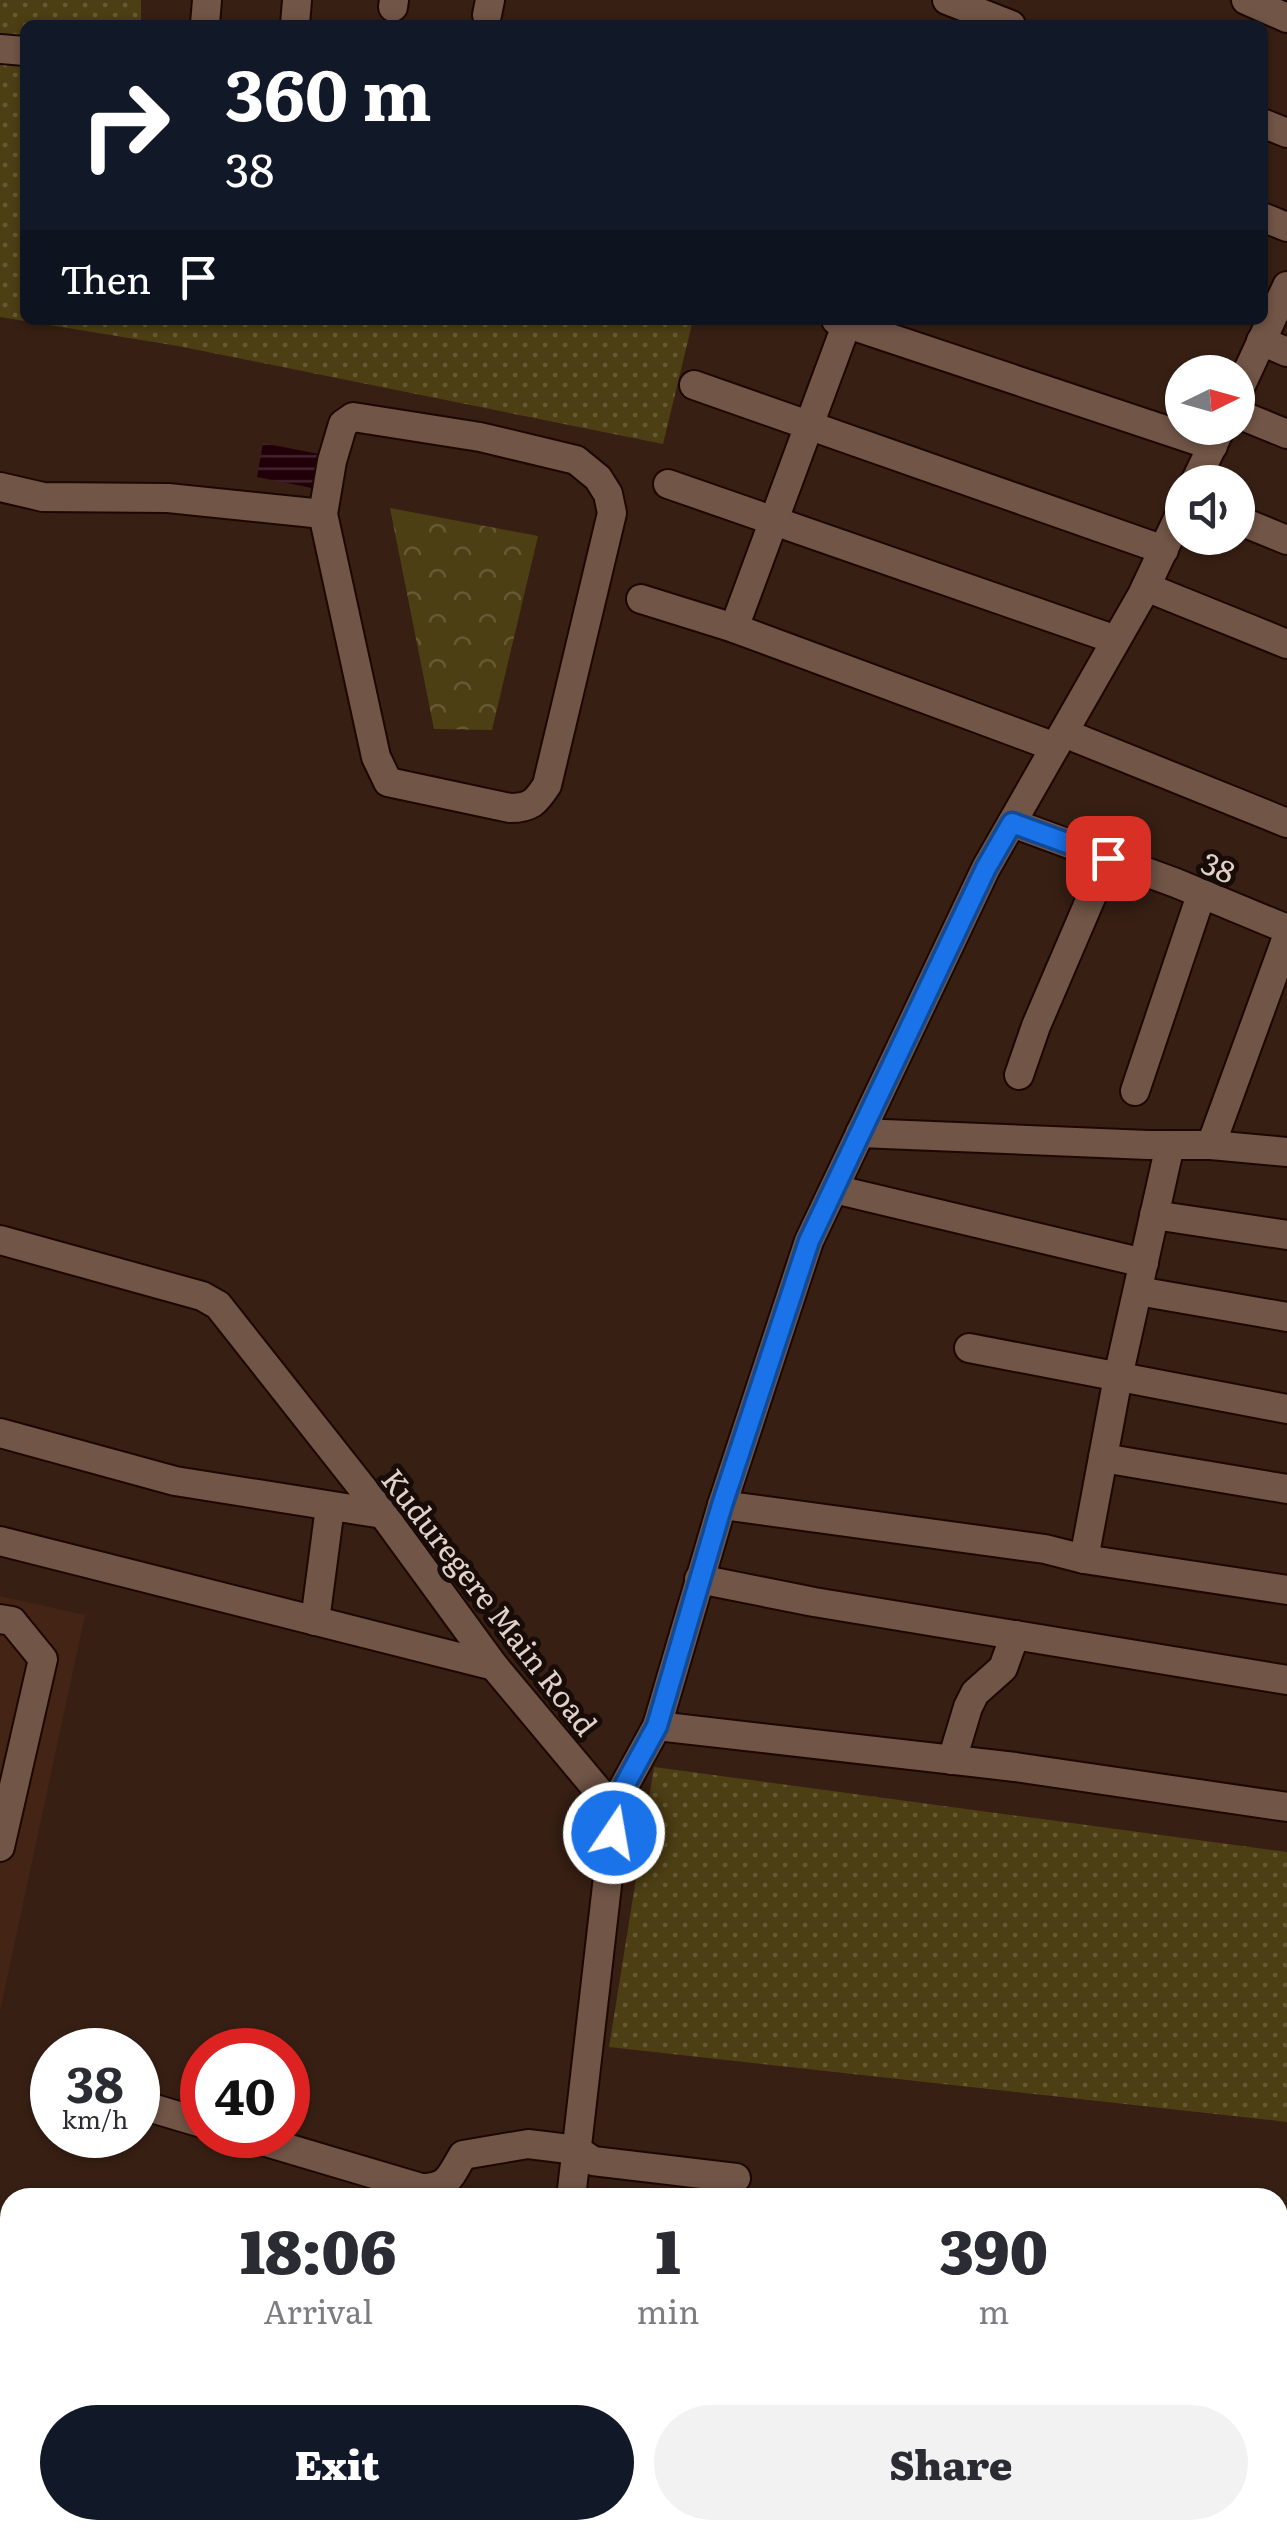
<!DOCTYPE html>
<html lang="en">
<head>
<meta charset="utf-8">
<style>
  body { margin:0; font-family:Literata,serif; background:#f2f2f3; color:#2b2b33; height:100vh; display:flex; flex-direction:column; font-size:38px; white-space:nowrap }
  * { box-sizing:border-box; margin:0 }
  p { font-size:32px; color:#7c7c81 }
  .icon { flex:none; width:55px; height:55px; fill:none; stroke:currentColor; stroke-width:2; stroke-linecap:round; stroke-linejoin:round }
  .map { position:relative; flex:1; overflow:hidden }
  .drawer { position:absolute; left:0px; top:2188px; width:1288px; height:352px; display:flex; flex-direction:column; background:#fff; border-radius:30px 30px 0 0; box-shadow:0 2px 8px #0004 }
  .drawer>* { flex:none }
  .top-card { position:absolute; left:20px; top:20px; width:1248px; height:305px; border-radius:15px; box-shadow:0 2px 8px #0004; background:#111827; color:#fff; overflow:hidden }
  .needle { width:65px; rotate:85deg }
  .buttons { position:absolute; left:1165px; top:355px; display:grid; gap:20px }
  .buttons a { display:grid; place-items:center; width:90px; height:90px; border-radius:50%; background:#fff; box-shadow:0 2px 8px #0004; font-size:50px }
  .speed { position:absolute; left:30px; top:2028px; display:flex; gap:20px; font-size:50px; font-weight:700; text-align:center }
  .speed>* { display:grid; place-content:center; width:130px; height:130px; border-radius:50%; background:#fff; box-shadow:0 2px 8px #0004; line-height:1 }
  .speed small { font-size:25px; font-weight:400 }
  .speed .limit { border:15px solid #d22; background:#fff; color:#111 }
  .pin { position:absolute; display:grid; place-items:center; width:85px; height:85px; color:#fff; margin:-42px; border-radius:20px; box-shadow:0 5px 15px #0006 }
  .me { position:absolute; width:110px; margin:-55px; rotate:12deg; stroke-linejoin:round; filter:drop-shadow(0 0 8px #0008) }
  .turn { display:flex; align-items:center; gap:35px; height:210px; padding:0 40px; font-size:45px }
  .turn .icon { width:130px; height:130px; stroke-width:2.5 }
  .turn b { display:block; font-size:70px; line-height:85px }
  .then { display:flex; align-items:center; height:95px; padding:0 40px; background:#0003; gap:20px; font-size:38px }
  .eta { display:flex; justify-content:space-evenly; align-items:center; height:170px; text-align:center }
  .eta b { font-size:60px; font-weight:800; line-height:70px }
  .action { display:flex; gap:20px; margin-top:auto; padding:20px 40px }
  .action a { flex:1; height:115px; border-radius:60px; background:#111827; color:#fff; font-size:40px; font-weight:800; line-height:115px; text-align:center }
  .action a+a { background:#f2f2f3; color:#2b2b33 }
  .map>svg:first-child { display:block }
</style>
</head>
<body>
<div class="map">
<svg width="1287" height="2539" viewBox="0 0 1287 2539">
  <defs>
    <pattern id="grass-dots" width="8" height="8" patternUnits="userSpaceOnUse" patternTransform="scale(2.5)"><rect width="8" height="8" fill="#4d3f14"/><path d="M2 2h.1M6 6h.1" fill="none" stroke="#665a35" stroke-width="1.8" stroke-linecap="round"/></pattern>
    <pattern id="forest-crowns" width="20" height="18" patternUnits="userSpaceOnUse" patternTransform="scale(2.5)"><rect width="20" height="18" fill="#4d3f14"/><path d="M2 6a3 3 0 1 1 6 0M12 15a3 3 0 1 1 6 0" fill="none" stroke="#665a35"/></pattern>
    <pattern id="water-rules" width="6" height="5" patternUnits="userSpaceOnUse" patternTransform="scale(2.5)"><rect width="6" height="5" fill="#220009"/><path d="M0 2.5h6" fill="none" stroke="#42242c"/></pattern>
  </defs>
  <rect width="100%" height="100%" fill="#371f13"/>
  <g fill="#442515">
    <path d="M0,1596l85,19 -85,396z"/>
    <path d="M0,2497l10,2v31h115l34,9h-159z"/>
  </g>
  <g fill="url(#grass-dots)">
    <path d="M0,0h141v25h-116v295h668l-30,124 -485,-98 -178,-29z"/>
    <path d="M654,1767l633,85v270l-678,-75z"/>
  </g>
  <path fill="url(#forest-crowns)" d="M390,508l148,28 -46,194 -58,-1z"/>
  <path fill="url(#water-rules)" d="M263,443l61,12 -7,34 -60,-12z"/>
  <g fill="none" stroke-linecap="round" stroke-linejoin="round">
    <g stroke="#1d0801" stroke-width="32">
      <g id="minor">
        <path d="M947,0l64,25"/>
        <path d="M1246,0l41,18"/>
        <path d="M393,7l1,-7"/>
        <path d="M487,15l3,-15"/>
        <path d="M205,24l2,-24"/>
        <path d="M295,25l2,-25"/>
        <path d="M0,49l25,2"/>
        <path d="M1262,123l25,10"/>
        <path d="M1262,217l25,10"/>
        <path d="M836,320l377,126"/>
        <path d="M1261,341l26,11"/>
        <path d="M694,385l470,165"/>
        <path d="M1238,392l49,-106"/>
        <path d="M1238,414l49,20"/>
        <path d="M353,417l127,20 96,23 22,18 10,16 4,19 -65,272c-11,17 -16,23 -37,23l-122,-26 -12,-25 -53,-243 9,-53 11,-37z"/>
        <path d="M1195,482l26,-54"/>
        <path d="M668,484l448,156"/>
        <path d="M0,487l43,10 125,1 155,16"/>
        <path d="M1238,520l49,20"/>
        <path d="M1146,587l141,57"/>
        <path d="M641,599l93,29 321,119"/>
        <path d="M734,628l114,-308"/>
        <path d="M1064,733l223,90"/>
        <path d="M1012,823l164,60 111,46"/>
        <path d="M1019,1075l17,-49 72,-168"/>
        <path d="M1135,1091l66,-196"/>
        <path d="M860,1133l288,12h63l76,7"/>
        <path d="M1211,1145l76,-208"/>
        <path d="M834,1189l310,74"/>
        <path d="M1154,1215l133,20"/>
        <path d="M0,1240l202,56 16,9 165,209 111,152 112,134 7,15v18l-42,365"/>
        <path d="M1138,1291l149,26"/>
        <path d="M969,1348l318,61"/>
        <path d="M0,1433l175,48 208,33"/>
        <path d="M1103,1458l184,31"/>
        <path d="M722,1505l323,44 39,10 203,31"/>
        <path d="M0,1541l494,125"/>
        <path d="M1084,1559l34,-182 52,-232"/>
        <path d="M699,1579l115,23 473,78"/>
        <path d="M0,1619l12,2 31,38 -43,188"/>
        <path d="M315,1621l15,-114"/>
        <path d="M657,1726l358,41 272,40"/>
        <path d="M952,1760l16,-53 7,-14 28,-25 12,-33"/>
        <path d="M611,1810l46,-84 65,-221 87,-264 177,-373 156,-273 40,-85"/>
        <path d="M138,2104l64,19"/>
        <path d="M243,2135l178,53c28,0 29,-12 42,-33l65,-11 49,6 16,11 143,17"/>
        <path d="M931,2530l13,9"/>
        <path d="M0,2538l2,1"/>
        <path d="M524,2539l2,-9"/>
        <path d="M757,2539l2,-9"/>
        <path d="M857,2539l2,-9"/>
      </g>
    </g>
    <use href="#minor" stroke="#715547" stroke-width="28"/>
  </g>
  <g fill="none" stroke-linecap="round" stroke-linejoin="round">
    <g stroke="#114b97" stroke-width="25">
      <path id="route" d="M614,1833v-19l-3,-4 46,-84 65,-221 87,-264 177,-373 26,-45 96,35"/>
    </g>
    <use href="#route" stroke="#1a73e8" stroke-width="18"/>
  </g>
  <g text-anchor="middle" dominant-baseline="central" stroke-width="10" stroke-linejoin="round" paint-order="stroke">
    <g font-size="30" fill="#e1d1c9" stroke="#170c07">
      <text transform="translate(1219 866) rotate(23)">38</text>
      <text transform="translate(491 1601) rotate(52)">Kuduregere Main Road</text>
    </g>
  </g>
</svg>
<div class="buttons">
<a><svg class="needle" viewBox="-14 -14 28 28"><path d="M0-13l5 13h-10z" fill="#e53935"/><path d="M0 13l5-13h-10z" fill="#7c7c81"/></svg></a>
<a><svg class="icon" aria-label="sound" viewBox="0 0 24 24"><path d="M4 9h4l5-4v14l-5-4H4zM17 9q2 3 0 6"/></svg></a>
</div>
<div class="speed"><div>38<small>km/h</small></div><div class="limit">40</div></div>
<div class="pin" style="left:1108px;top:858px;background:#d93025"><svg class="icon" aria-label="arrive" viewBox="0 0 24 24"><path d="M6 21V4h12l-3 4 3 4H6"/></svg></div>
<svg class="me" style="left:614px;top:1833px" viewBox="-20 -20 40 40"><circle r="17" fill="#1a73e8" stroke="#fff" stroke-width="3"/><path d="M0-11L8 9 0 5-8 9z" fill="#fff"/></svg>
<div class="top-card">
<div class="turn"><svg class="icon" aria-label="right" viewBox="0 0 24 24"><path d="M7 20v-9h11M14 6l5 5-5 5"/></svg><div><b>360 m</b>38</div></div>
<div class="then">Then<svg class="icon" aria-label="arrive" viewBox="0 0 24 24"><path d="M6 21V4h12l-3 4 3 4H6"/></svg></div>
</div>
<section class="drawer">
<div class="eta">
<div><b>18:06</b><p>Arrival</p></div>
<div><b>1</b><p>min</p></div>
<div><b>390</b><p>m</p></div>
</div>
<div class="action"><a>Exit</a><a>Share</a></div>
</section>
</div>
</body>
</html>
